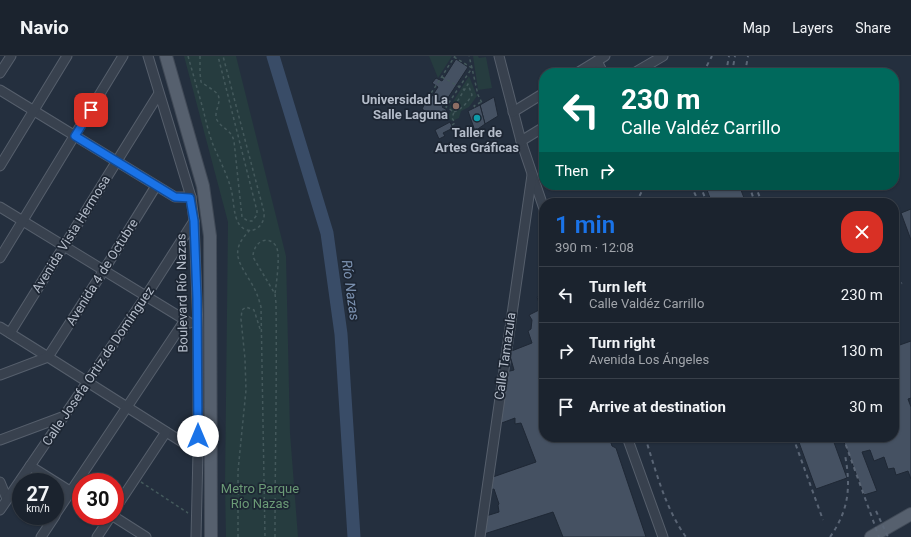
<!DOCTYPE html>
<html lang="en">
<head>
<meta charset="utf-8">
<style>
  body { margin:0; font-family:Roboto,sans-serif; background:#282f3a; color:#f1f3f6; height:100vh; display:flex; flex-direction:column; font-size:15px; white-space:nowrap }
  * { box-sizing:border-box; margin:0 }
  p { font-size:13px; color:#a0a4aa }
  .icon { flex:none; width:22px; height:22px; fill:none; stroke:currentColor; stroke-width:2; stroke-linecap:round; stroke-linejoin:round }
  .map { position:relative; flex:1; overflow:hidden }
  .sheet { position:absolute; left:539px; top:142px; width:360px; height:244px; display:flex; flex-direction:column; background:#1b232e; border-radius:16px; box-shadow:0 1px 3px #0004,0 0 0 1px #39404a }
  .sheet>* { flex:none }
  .hud { position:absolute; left:539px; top:12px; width:360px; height:122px; border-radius:16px; box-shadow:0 1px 3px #0004,0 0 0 1px #39404a; background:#00695c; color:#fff; overflow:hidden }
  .speed { position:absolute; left:12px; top:417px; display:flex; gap:8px; font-size:20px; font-weight:700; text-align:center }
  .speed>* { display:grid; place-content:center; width:52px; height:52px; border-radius:50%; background:#1b232e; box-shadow:0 1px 3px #0004,0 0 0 1px #39404a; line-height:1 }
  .speed small { font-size:10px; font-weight:400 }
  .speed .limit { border:6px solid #d22; background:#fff; color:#111 }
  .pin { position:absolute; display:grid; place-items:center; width:34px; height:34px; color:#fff; margin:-17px; border-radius:8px; box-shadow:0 2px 6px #0006 }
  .me { position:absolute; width:44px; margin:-22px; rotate:0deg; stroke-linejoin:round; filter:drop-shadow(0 0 3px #0008) }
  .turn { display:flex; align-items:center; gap:14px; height:84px; padding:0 16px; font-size:18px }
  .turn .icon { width:52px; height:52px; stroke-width:2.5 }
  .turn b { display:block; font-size:28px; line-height:34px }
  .then { display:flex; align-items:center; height:38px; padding:0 16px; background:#0003; gap:8px; font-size:15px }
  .round { display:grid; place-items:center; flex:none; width:42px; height:42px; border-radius:16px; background:#282f3a }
  .headline { display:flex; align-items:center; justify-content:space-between; height:68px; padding:0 16px }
  h1 { font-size:24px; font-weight:600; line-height:30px; color:#1a73e8 }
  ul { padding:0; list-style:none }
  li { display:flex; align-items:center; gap:12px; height:56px; padding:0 16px; border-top:1px solid #39404a }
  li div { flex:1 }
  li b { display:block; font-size:15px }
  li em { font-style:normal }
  header { display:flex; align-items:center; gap:24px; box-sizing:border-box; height:56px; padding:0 20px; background:#1b232e; border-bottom:1px solid #39404a }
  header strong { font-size:19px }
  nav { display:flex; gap:22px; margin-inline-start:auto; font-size:14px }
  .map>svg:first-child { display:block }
</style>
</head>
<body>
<header>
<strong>Navio</strong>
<nav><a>Map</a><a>Layers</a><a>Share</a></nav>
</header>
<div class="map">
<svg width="911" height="481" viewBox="0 0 911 481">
  <rect width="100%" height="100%" fill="#242f3e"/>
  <g fill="#263c3f">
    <path d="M184,0h52l50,200 4,177 8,104h-72l-1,-51 3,-264z"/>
    <path d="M429,0h23l-14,22z"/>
    <path d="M473,0h5l1,2 7,-1 6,31 -14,2z"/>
    <path d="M469,20l8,20 -8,11 -8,4 -2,7 -7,3 -5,-4 5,-7 -3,-2z"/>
  </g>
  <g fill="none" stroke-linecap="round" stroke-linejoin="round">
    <path stroke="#394c67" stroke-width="13" d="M273,0l54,177 14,101 13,203"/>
  </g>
  <g fill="#455162" stroke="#1f2835">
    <path d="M456,3l12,8 -26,40 5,3 -7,11 -18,-12 6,-11 2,1 8,-12 -6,-4 4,-5 6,3z"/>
    <path d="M494,41l4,19 -13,8 -5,-19z"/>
    <path d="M480,49l5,19 -10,7 -7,-20z"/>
    <path d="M450,66l3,6 -10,5 2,3 -6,3 -4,-9z"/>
    <path d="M705,129h34l7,18h-34z"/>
    <path d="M911,153v31l-10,-27z"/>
    <path d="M543,239l1,2v140h68l-2,3 2,6 4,2 30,89h-84h1l-10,-25 -69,22 2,-18 13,-4 -1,-7 1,-1 -5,-15 -5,1 1,-12 46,-16 -15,-39 -6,1v-6l-16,6 7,-52 8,-2 -5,-18 23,-9 -4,-12 3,-2 1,-9 -3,-5 12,-6 -4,-12z"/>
    <path d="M911,285v57l-3,1 3,8v72l-3,-8 -12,4 -2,-7 -6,1 -4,-12 -10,4 -4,-11 -8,2 15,39 -13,4 -22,-58h52v-11l4,-1 -4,-11v-67z"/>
    <path d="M797,381h35l15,41 -31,11z"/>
  </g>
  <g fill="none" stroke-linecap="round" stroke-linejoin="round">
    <g stroke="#565f6c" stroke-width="11">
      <g id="minor">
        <path d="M148,0l43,141 3,24 4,107v124l-2,85"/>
        <path d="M499,0l22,85 23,68"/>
        <path d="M597,5l6,12"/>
        <path d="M0,17l11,-17"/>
        <path d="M577,17l28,-17"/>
        <path d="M634,17l29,-17"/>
        <path d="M0,34l175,107h16"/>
        <path d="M513,56l31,-19"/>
        <path d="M521,85l23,-14"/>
        <path d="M0,110l67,-110"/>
        <path d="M0,151l190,116"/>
        <path d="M0,202l123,-202"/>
        <path d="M0,271l48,30 150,95"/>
        <path d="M10,277l148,-238"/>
        <path d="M0,319l48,-18 56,-87 52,-84"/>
        <path d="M627,381l36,100"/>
        <path d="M0,384l62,-23"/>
        <path d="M30,410l51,32"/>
        <path d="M0,426l7,17"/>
        <path d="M115,453l51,-77"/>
        <path d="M0,454l146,-214 48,-75"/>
        <path d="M55,459l130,-195"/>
        <path d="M113,460l33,21"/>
        <path d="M41,481l14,-21"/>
        <path d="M97,481l14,-21"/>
        <path d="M480,481l52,-362"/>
      </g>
    </g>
    <g stroke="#414a57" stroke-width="14">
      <g id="major">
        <path d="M166,0l37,130 7,50 1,301"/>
        <path d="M871,481l40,-23"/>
      </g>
    </g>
    <g stroke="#44595c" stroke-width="1.5" stroke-dasharray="3 3" stroke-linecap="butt">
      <path d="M188,0c5,18 10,35 15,53 3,12 6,26 11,38 6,14 13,27 17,42 3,10 2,26 8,35 10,14 27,3 25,-12l-41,-156"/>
      <path d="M200,0v17l1,9c5,4 14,8 17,13 4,8 -5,17 -1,25 5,9 14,9 17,21l8,76 6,4h4l5,-6v-4l-39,-155"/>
      <path d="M454,1l18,11 6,27 4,8"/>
      <path d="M442,21l23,13"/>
      <path d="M428,42l27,-42"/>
      <path d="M475,51l-1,-1 7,-4"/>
      <path d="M454,56c9,-4 13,-9 18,-17l-4,-11 -13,21 6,4"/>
      <path d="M452,69l3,-2 -3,-5 2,-6 -8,-5 26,-39 -3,-12"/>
      <path d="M250,174c-23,23 -9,34 3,56 4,7 6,14 8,21l4,230"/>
      <path d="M141,426l47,31"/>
      <path d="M238,481v-66l8,-81 -1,-31 -4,-40 1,-9 4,-3 8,3 7,22"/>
      <path d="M275,481c0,-78 2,-156 1,-234l-1,-9 -22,-37c0,-15 15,-23 23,-11 5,9 0,38 -1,48"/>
    </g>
    <use href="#minor" stroke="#38414e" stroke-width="9"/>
    <use href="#major" stroke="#56606e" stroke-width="12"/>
    <g stroke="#5a6575" stroke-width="2" stroke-dasharray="4 4" stroke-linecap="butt">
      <path d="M703,17l9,-17"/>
      <path d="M726,17l3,-17"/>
      <path d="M732,17l3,-17"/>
      <path d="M745,17l3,-17"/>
      <path d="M691,129l8,18"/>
      <path d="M700,129l7,18"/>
      <path d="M749,129l6,18"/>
      <path d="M755,129l7,18"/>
      <path d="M636,147l9,-18"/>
      <path d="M894,230l8,-3"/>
      <path d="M645,381c11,34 20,71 41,100"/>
      <path d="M793,381l30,83"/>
      <path d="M843,381l36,100"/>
      <path d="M876,455l12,26"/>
      <path d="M830,481c19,-27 21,-50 15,-82"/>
    </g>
  </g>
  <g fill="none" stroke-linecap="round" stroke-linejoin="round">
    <g stroke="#114b97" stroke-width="10">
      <path id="route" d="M91,54l-16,26 100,61 15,1 4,23 3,77 1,138"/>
    </g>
    <use href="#route" stroke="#1a73e8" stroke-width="7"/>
  </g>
  <circle fill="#8d6e63" stroke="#1d2633" stroke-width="1.5" cx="456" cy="50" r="4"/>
  <circle fill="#0f9aa8" stroke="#1d2633" stroke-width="1.5" cx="477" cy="62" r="4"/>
  <g text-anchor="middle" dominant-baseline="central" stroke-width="3.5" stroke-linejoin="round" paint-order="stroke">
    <g font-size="13" font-weight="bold" fill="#b4bcc9" stroke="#1d2633" text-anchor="end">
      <text x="448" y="43">Universidad La<tspan x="448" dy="15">Salle Laguna</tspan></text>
      <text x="477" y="76" text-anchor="middle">Taller de<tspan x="477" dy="15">Artes Gráficas</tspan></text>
    </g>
    <g font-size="13" fill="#b4bcc9" stroke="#1d2633">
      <text transform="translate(71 178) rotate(-58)">Avenida Vista Hermosa</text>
      <text transform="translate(102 216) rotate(-58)">Avenida 4 de Octubre</text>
      <text transform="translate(182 237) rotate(-91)">Boulevard Río Nazas</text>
      <text transform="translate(505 300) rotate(-82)">Calle Tamazula</text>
      <text transform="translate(98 310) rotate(-56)">Calle Josefa Ortiz de Domínguez</text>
    </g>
    <g font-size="13" fill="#6b9a76" stroke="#1d2633">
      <text x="260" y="432">Metro Parque<tspan x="260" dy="15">Río Nazas</tspan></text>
    </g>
    <g font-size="14" font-style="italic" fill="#7c92b1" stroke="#1d2633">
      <text transform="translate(351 234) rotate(82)">Río Nazas</text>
    </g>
  </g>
</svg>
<div class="speed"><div>27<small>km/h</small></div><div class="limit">30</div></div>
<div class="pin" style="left:91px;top:54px;background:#d93025"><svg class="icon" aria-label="arrive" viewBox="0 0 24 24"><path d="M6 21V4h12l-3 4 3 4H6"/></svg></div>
<svg class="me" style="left:198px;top:380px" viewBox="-20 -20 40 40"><circle r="19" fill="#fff"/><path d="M0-13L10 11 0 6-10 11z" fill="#1a73e8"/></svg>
<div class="hud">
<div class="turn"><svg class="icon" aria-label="left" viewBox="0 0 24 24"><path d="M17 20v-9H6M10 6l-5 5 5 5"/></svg><div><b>230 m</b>Calle Valdéz Carrillo</div></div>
<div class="then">Then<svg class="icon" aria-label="right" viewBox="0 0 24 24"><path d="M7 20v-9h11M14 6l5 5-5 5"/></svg></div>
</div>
<section class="sheet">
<div class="headline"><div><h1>1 min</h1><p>390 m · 12:08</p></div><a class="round" style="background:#d93025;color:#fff"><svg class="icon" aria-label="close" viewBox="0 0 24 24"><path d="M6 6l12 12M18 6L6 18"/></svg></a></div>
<ul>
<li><svg class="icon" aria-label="left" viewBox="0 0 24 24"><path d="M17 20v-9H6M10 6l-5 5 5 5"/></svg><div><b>Turn left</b><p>Calle Valdéz Carrillo</p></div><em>230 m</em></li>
<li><svg class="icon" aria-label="right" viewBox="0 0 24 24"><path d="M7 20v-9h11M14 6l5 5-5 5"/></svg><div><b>Turn right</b><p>Avenida Los Ángeles</p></div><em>130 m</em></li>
<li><svg class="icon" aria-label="arrive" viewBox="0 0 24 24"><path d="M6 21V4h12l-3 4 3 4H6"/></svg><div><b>Arrive at destination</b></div><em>30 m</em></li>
</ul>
</section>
</div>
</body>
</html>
